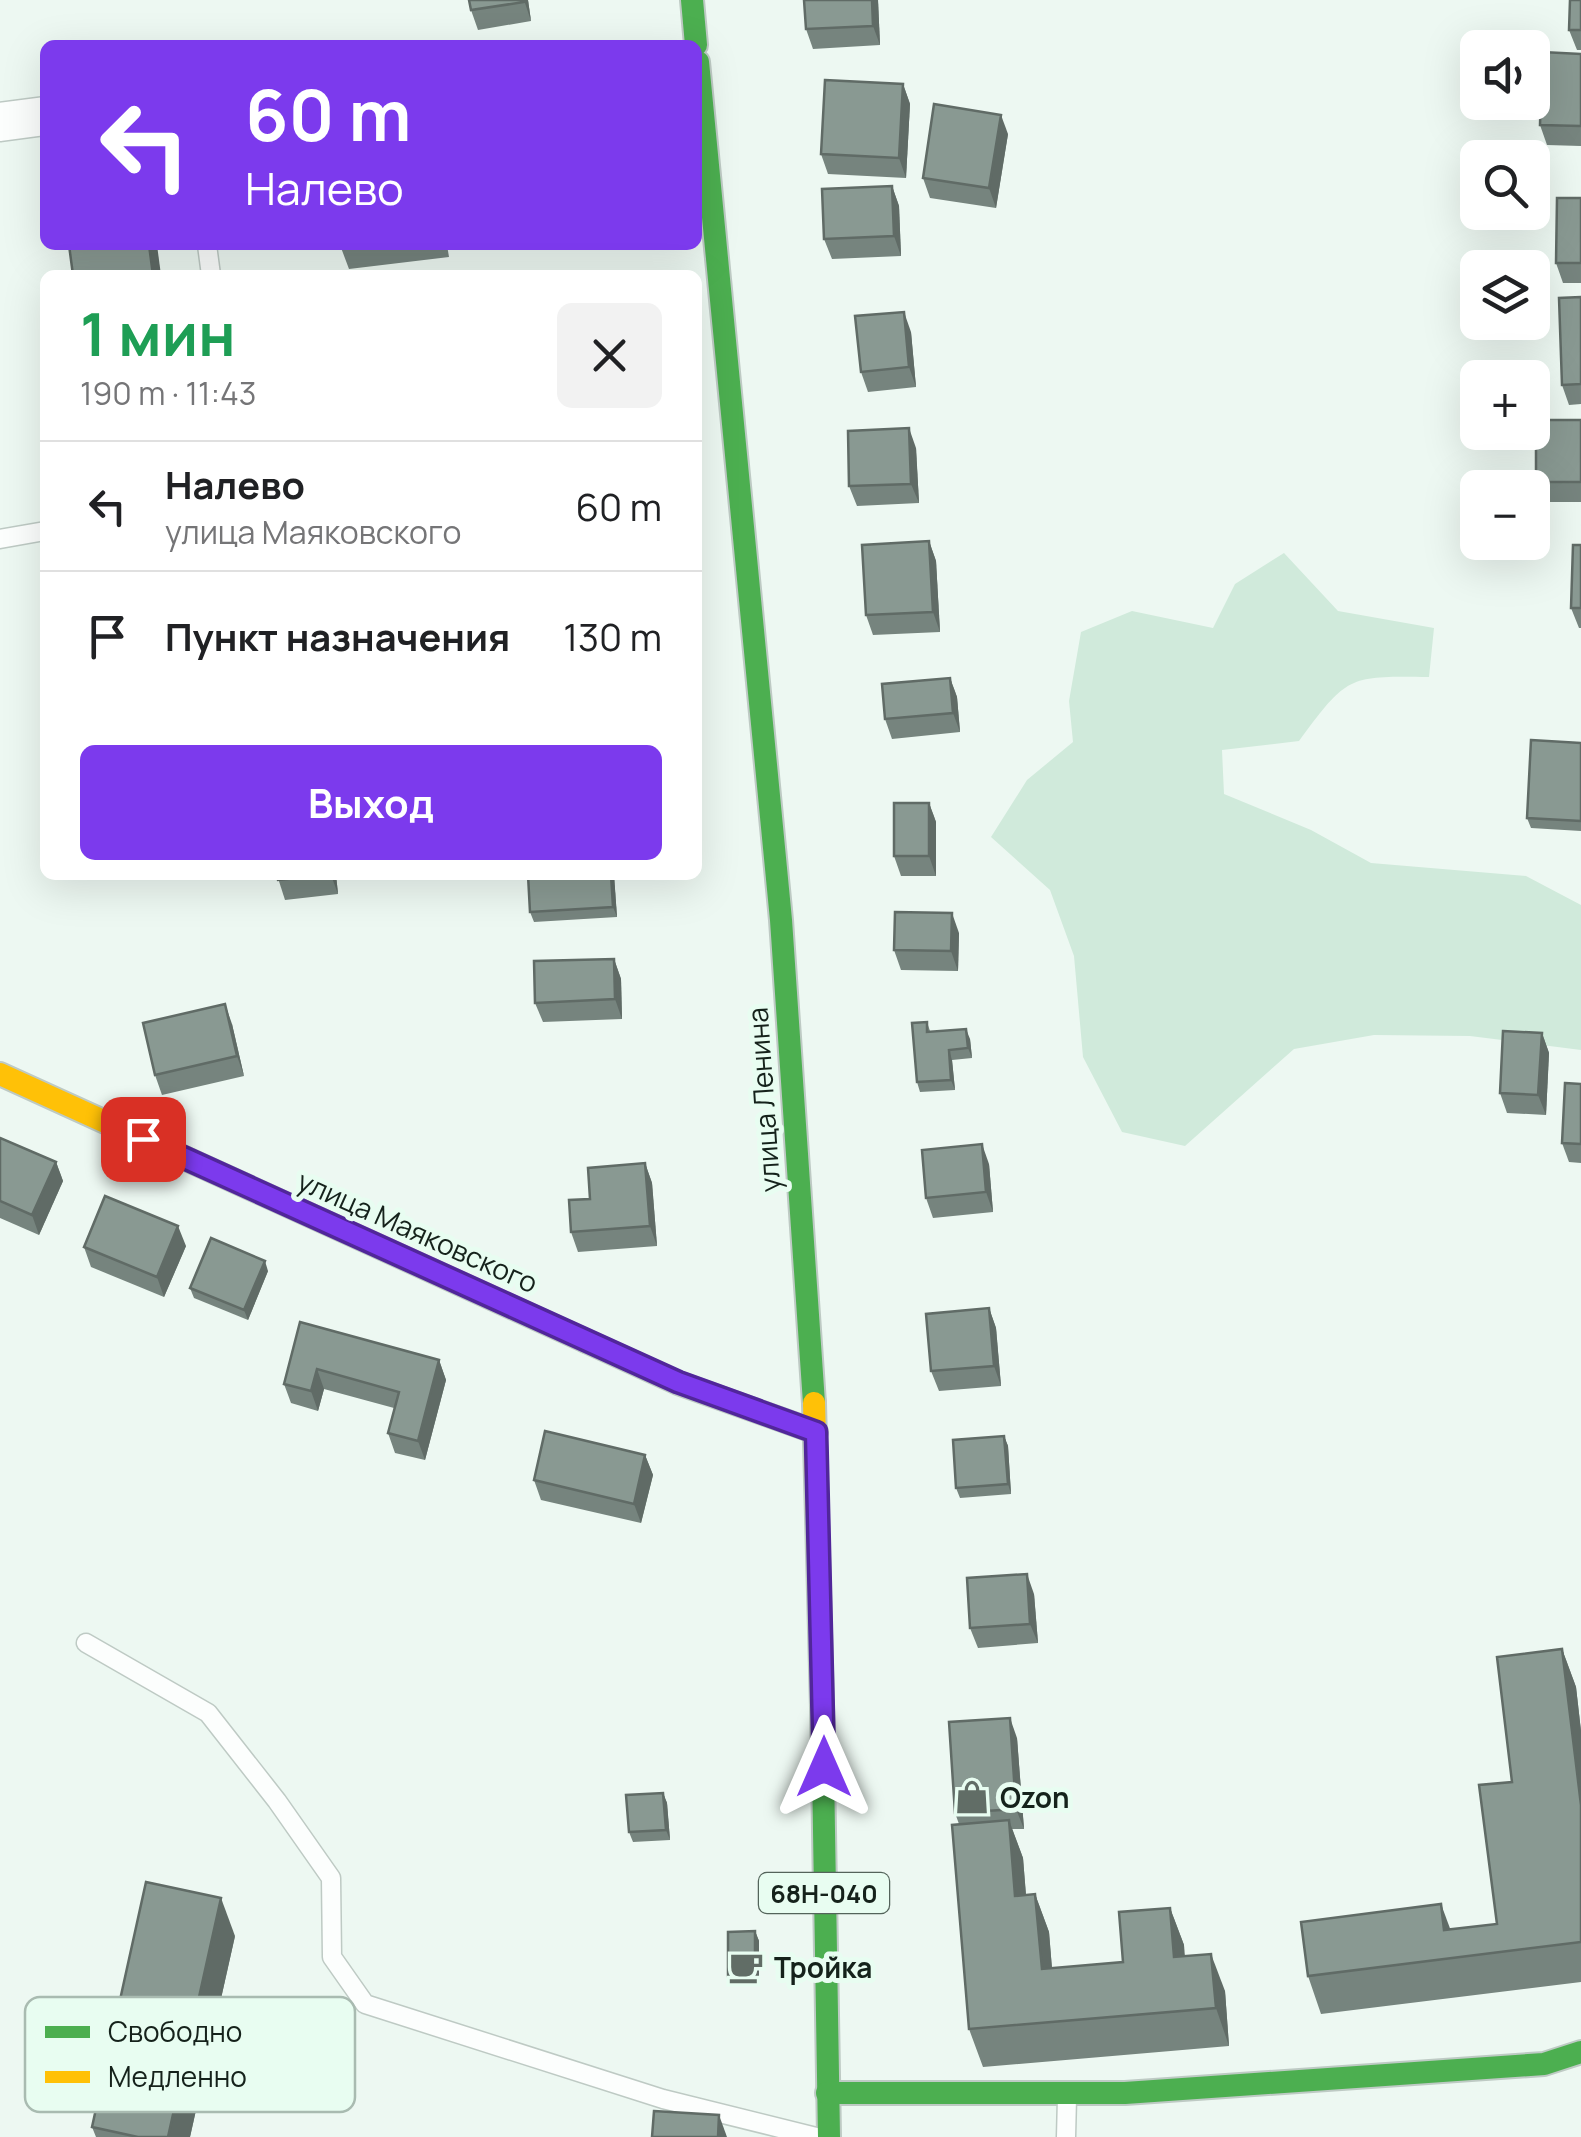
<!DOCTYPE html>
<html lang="ru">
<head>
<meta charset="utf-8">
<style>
  body { margin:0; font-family:Manrope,sans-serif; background:#f2f2f2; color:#202124; height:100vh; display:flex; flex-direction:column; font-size:38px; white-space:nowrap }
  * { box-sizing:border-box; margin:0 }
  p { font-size:32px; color:#757577 }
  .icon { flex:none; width:55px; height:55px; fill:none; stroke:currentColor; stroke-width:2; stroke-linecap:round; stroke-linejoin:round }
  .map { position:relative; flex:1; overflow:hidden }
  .panel { position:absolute; left:40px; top:270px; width:662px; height:610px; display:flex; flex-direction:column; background:#fff; border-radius:15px; box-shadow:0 10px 40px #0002 }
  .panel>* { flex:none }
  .guide { position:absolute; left:40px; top:40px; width:662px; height:210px; border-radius:15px; box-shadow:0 10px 40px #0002; background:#7c3aed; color:#fff; overflow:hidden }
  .tools { position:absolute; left:1460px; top:30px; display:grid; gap:20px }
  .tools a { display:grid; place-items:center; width:90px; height:90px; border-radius:15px; background:#fff; box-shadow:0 10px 40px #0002; font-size:50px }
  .pin { position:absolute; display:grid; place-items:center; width:85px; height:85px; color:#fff; margin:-42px; border-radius:20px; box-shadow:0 5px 15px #0006 }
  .me { position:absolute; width:110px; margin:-55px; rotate:0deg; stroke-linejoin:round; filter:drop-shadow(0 0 8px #0008) }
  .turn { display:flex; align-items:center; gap:35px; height:210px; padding:0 40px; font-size:45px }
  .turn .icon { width:130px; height:130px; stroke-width:2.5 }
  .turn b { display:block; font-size:70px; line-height:85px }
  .round { display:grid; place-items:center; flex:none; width:105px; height:105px; border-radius:15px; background:#f2f2f2 }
  .headline { display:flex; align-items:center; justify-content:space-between; height:170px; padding:0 40px }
  h1 { font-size:60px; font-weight:700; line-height:75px; color:#1e9e55 }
  .action { display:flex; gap:20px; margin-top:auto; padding:20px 40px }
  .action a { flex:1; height:115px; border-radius:15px; background:#7c3aed; color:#fff; font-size:40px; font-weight:700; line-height:115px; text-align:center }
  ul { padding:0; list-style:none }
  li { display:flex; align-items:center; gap:30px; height:130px; padding:0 40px; border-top:2px solid #e0e0e0 }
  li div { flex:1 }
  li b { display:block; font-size:38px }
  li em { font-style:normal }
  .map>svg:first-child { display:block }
</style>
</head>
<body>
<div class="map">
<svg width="1581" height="2137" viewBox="0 0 1581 2137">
  <rect width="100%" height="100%" fill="#edf8f2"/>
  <path fill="#d0eadb" d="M1284,553l54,58 96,17 -5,49c-81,-1 -81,-2 -130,64l-77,9 2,44 87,36 60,33 155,13 55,29v145l-111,-14 -96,-1 -80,14 -109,97 -63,-14 -39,-75 -9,-101 -24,-66 -59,-53 36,-57 46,-38 -4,-41 12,-69 51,-21 81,17 22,-44z"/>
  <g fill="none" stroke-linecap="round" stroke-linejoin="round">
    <g stroke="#becac4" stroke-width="21">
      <g id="lane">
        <path d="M207,245l4,30"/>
        <path d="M0,539l45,-8"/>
        <path d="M86,1643l122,70 69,88 54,77 1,79 33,47 298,95 153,38"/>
        <path d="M1066,2137l1,-39"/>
      </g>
    </g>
    <g stroke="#becac4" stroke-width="41">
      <path id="street" d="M0,122l45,-6"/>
    </g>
    <g stroke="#becac4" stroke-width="26">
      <g id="fast">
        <path d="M692,0l4,45"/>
        <path d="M698,62l83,858 33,483"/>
        <path d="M586,1341l92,42 138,49"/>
        <path d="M822,1708l7,429"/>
        <path d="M827,2093h298l419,-29 37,-12"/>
      </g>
    </g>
    <g stroke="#becac4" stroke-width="26">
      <g id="slow">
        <path d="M0,1074l586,267"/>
        <path d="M814,1403l8,305"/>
      </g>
    </g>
    <use href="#lane" stroke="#fcfefd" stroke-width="18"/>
    <use href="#street" stroke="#fcfefd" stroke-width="38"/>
    <use href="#fast" stroke="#4caf50" stroke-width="22"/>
    <use href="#slow" stroke="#ffc107" stroke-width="22"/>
  </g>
  <g fill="#76847e">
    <path d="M528,0l3,21 -53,9 -7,-20z"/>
    <path d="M878,0l2,45 -67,4 -7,-20z"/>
    <path d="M1581,0v50h-4l-8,-20z"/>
    <path d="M1581,54v92l-34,-1 -7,-20z"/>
    <path d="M903,84l7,20 -4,74 -78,-4 -7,-20z"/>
    <path d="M1008,134l-12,74 -66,-10 -7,-20z"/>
    <path d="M892,186l7,20 2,50 -69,3 -8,-20z"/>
    <path d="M1581,198v85h-18l-7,-20z"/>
    <path d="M340,245h107l2,12 -100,12z"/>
    <path d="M1581,297v107l-12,1 -7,-20z"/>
    <path d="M911,332l5,55 -48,5 -7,-20z"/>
    <path d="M1581,420v82h-38l-7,-20z"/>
    <path d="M916,448l3,55 -62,3 -8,-20z"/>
    <path d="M929,541l7,20 4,71 -67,3 -7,-20z"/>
    <path d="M1581,545v83h-2l-8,-20z"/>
    <path d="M950,678l7,19 3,35 -68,7 -7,-20z"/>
    <path d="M1581,743v88l-50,-3 -4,-10z"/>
    <path d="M929,803l7,19v54h-35l-7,-20z"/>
    <path d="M277,875h59l2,19 -53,6z"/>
    <path d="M528,875h86l3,42 -83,5 -4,-10z"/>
    <path d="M959,933l-1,38 -57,-1 -7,-20z"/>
    <path d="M614,959l7,20 1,40 -79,3 -8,-19z"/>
    <path d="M927,1022l3,9 40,8 2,19 -20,2 3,30 -35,2 -3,-10z"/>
    <path d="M232,1024l12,52 -82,19 -7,-20z"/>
    <path d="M1542,1033l7,20 -3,62 -39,-2 -7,-20z"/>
    <path d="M1581,1084v79l-12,-1 -7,-19z"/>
    <path d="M0,1138l56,24 7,19 -24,54 -39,-17z"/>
    <path d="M645,1163l7,20 5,63 -79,6 -7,-20 19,-33z"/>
    <path d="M989,1164l4,48 -60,6 -7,-20z"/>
    <path d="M186,1246l-22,51 -73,-30 -7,-20z"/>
    <path d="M268,1271l-20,49 -54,-22 -4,-10z"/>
    <path d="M989,1308l7,20 5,58 -62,5 -8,-20z"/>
    <path d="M300,1322l139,38 7,20 -21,80 -30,-7 -7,-20 6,-25 -70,-19 -6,22 -27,-8 -7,-19z"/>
    <path d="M1004,1436l4,10 3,48 -51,4 -4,-10z"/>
    <path d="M645,1455l8,20 -12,48 -100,-23 -7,-20z"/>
    <path d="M1034,1594l4,49 -60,5 -8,-20z"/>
    <path d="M1562,1649l14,38 5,44v251l-260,32 -13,-38 142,-47 47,-5 15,-142z"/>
    <path d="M1017,1738l7,91h-12l11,29 3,37 9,-1 14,38 3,36 71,-6 47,-54 14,37v11l41,35 4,55 -246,21 -14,-38 -10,-205 -4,-11z"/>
    <path d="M663,1793l4,10 3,37 -37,2 -4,-10z"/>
    <path d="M755,1931l4,10v45h-28l-3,-10z"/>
    <path d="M235,1936l-45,201h-94l-4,-10z"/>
  </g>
  <g fill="#606b66">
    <path d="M524,0h4l3,21z"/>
    <path d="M872,0h6l2,45 -7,-19z"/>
    <path d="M903,84l7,20 -4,74 -7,-20z"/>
    <path d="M1001,115l7,19 -12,74 -7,-20z"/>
    <path d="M892,186l7,20 2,50 -7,-20z"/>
    <path d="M149,245h8l4,30h-8z"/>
    <path d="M904,312l7,20 5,55 -7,-20z"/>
    <path d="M909,428l7,20 3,55 -8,-19z"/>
    <path d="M929,541l7,20 4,71 -7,-20z"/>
    <path d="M950,678l7,19 3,35 -7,-19z"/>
    <path d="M929,803l7,19v54l-7,-20z"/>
    <path d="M331,875h5l2,19z"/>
    <path d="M611,875h3l3,42 -4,-10z"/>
    <path d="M952,913l7,20 -1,38 -7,-20z"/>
    <path d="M614,959l7,20 1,40 -7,-20z"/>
    <path d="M225,1004l7,20 12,52 -7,-20z"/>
    <path d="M966,1029l4,10 2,19 -4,-10z"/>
    <path d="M1542,1033l7,20 -3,62 -8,-20z"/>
    <path d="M949,1050l3,10 3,30 -4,-10z"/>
    <path d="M982,1144l7,20 4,48 -7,-20z"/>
    <path d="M56,1162l7,19 -24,54 -7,-20z"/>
    <path d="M645,1163l7,20 5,63 -7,-20z"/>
    <path d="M178,1226l8,20 -22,51 -7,-20z"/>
    <path d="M265,1261l3,10 -20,49 -4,-10z"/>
    <path d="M989,1308l7,20 5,58 -7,-20z"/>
    <path d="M439,1360l7,20 -21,80 -7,-19z"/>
    <path d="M317,1369l7,20 -6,22 -7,-20z"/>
    <path d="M1004,1436l4,10 3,48 -3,-10z"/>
    <path d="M645,1455l8,20 -12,48 -7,-19z"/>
    <path d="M1027,1574l7,20 4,49 -8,-19z"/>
    <path d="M1562,1649l14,38 5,44v74z"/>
    <path d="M1010,1718l7,20 7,91 -8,-20z"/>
    <path d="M663,1793l4,10 3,37 -4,-10z"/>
    <path d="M1009,1820l14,38 6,76 -14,-38z"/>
    <path d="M1035,1894l14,38 6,75 -13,-38z"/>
    <path d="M221,1898l14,38 -45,201h-22z"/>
    <path d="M1441,1904l14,38 -11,-12z"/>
    <path d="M1170,1908l14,37 4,49 -14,-37z"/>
    <path d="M755,1931l4,10v45l-4,-10z"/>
    <path d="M1211,1954l14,37 4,55 -13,-38z"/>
    <path d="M719,2115l8,22h-9z"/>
  </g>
  <g fill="#899992" stroke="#606b66" stroke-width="2.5">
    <path d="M469,0h55v2l-53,8z"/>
    <path d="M804,0h68l1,26 -67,3z"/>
    <path d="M1570,0h11v30h-12z"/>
    <path d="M1542,52l39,2v72l-41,-1z"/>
    <path d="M825,80l78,4 -4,74 -78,-4z"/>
    <path d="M934,104l67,11 -12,73 -66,-10z"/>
    <path d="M892,186l2,50 -70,3 -2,-50z"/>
    <path d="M1557,198h24v65h-25z"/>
    <path d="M69,245h80l4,30h-80z"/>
    <path d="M1581,297v87l-19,1 -3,-87z"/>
    <path d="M904,312l5,55 -48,5 -6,-56z"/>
    <rect x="1536" y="420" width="45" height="62"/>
    <path d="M909,428l2,56 -62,2 -1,-55z"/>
    <path d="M929,541l4,71 -67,3 -4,-70z"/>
    <path d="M1573,545h8v63h-10z"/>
    <path d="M950,678l3,35 -68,6 -3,-35z"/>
    <path d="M1531,740l50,3v78l-54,-3z"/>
    <rect x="894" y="803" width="35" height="53"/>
    <path d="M277,875h51l-50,5z"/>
    <path d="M528,875h83l2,32 -83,5z"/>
    <path d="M895,912l57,1 -1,38 -57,-1z"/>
    <path d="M614,959l1,40 -80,4 -1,-42z"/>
    <path d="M225,1004l12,52 -82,19 -12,-52z"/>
    <path d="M927,1022v10l39,-3 2,19 -19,2 2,30 -34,2 -5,-59z"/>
    <path d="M1503,1031l39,2 -4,62 -38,-2z"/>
    <path d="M1565,1083l16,1v60l-19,-1z"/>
    <path d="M0,1138l56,24 -24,53 -32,-14z"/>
    <path d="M982,1144l4,48 -60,6 -4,-48z"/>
    <path d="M645,1163l5,63 -79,6 -2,-32 21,-1 -2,-31z"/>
    <path d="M105,1196l73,30 -21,51 -73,-30z"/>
    <path d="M211,1238l54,23 -21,49 -54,-22z"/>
    <path d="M989,1308l5,58 -63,5 -5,-57z"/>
    <path d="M300,1322l139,38 -21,81 -30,-8 11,-41 -82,-23 -6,22 -27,-7z"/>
    <path d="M545,1431l100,24 -11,49 -100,-24z"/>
    <path d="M1004,1436l4,48 -52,4 -3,-48z"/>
    <path d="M1027,1574l3,50 -60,4 -3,-50z"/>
    <path d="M1562,1649l19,156v137l-273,34 -7,-54 140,-18 3,26 53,-6 -18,-139 33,-3 -15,-125z"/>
    <path d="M1010,1718l6,91 -61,4 -6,-91z"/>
    <path d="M663,1793l3,37 -37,2 -3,-37z"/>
    <path d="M1009,1820l6,76 20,-2 7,75 81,-7 -4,-50 51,-4 4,49 37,-3 5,54 -247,21 -17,-204z"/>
    <path d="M146,1882l75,16 -53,239h-30l-46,-10z"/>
    <path d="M755,1931v45h-27v-44z"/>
    <path d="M654,2111l65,4 -1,22h-66z"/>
  </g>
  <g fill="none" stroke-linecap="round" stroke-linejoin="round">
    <g stroke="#51269a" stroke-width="25">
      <path id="route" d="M143,1139l535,243 138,50 8,335"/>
    </g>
    <use href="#route" stroke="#7c3aed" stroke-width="18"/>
  </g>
  <defs>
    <g id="shop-bare" transform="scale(2.7)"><path d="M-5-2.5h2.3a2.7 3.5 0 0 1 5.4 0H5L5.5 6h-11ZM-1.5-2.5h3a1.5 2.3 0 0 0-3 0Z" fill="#616d66" stroke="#e8fdf1" stroke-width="2.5" paint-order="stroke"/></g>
    <g id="cafe-bare" transform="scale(2.7)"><path d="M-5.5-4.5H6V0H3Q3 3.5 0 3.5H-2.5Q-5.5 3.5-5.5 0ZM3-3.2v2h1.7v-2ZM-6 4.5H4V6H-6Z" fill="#616d66" stroke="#e8fdf1" stroke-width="2.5" paint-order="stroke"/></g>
  </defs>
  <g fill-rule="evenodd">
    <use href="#shop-bare" x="972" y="1797"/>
    <use href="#cafe-bare" x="746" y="1967"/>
  </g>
  <g text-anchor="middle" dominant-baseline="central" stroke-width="10" stroke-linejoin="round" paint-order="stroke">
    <rect fill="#e8fdf1" stroke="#54645b" stroke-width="2.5" x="759" y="1873" width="130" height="40" rx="8"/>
    <g font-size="25" font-weight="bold" fill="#15221b">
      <text x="824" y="1893">68Н-040</text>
    </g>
    <g font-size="28" fill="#15221b" stroke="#e8fdf1">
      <text transform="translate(763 1100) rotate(-94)">улица Ленина</text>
      <text transform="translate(418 1231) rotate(24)">улица Маяковского</text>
    </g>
    <g font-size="28" font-weight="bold" fill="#15221b" stroke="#e8fdf1" text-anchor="start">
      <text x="1000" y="1797">Ozon</text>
      <text x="774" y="1967">Тройка</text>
    </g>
  </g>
  <rect x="25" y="1997" width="330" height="115" rx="15" fill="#e8fdf1" stroke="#a9bbb1" stroke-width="2.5"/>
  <rect x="45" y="2026" width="45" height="12" fill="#4caf50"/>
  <rect x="45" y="2071" width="45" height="12" fill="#ffc107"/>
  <g font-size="28" fill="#15221b">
    <text x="108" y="2042">Свободно</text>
    <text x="108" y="2087">Медленно</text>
  </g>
</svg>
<div class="tools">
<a><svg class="icon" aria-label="sound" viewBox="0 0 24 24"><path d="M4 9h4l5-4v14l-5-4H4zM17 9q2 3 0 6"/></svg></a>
<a><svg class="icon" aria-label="search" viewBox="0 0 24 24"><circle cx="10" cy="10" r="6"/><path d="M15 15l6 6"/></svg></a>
<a><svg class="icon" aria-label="layers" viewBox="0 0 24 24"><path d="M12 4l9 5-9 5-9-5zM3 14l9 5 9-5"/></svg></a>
<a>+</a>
<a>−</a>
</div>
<div class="pin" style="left:143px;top:1139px;background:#d93025"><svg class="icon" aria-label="arrive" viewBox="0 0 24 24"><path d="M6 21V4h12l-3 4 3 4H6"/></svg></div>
<svg class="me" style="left:824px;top:1767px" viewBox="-20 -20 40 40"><path d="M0-17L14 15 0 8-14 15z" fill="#7c3aed" stroke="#fff" stroke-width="4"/></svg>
<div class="guide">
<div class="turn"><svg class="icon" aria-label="left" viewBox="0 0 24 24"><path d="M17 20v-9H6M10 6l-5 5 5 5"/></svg><div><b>60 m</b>Налево</div></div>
</div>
<section class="panel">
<div class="headline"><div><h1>1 мин</h1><p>190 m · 11:43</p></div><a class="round"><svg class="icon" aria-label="close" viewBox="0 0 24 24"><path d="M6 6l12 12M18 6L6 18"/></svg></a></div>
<ul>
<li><svg class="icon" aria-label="left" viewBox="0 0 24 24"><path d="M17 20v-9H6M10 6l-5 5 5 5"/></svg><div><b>Налево</b><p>улица Маяковского</p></div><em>60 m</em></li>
<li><svg class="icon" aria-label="arrive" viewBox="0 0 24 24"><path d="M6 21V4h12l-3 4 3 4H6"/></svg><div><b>Пункт назначения</b></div><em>130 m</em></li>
</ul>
<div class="action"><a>Выход</a></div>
</section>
</div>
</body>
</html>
